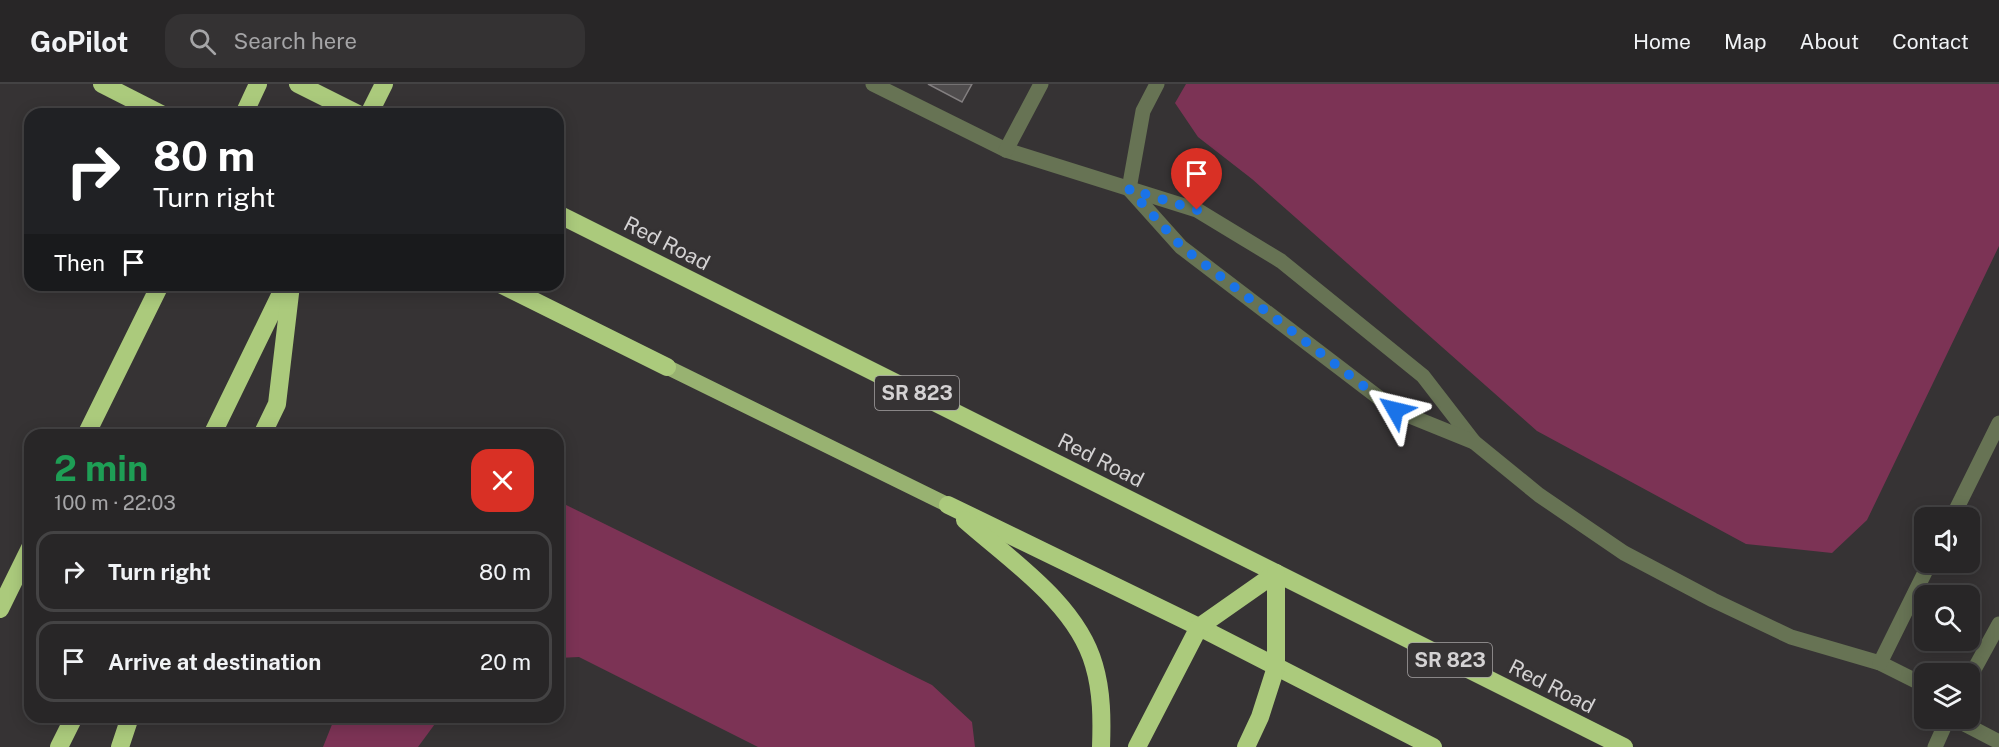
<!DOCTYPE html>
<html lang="en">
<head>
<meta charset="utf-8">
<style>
  body { margin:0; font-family:"Public Sans",sans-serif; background:#343233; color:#f1f3f6; height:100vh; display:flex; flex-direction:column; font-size:22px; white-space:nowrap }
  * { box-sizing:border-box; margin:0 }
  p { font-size:20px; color:#a5a5a7 }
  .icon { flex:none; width:33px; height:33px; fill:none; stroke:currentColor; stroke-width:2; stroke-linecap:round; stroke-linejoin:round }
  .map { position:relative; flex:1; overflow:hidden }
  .drawer { position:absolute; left:24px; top:345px; width:540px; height:294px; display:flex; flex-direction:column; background:#282627; border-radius:18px; box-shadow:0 3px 15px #0003,0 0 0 2px #444344 }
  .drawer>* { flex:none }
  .guide { position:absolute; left:24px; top:24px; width:540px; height:183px; border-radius:18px; box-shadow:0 3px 15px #0003,0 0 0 2px #444344; background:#202124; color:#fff; overflow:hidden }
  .fabs { position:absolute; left:1914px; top:423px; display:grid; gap:12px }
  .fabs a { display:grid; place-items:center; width:66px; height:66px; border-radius:12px; background:#282627; box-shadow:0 3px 15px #0003,0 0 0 2px #444344; font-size:30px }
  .pin { position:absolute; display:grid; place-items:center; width:51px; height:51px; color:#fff; margin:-62px -26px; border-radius:50% 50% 50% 0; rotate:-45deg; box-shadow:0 0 6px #0007 }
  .pin .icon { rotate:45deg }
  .me { position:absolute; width:66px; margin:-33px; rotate:307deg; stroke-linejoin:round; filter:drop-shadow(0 0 4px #0008) }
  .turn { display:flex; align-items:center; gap:21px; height:126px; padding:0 30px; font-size:27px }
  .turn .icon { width:78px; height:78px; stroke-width:2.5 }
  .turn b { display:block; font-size:42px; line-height:51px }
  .then { display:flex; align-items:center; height:57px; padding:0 30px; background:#0003; gap:12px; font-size:22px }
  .round { display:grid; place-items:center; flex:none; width:63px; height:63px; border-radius:18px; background:#343233 }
  .overview { display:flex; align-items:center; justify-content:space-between; height:102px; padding:0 30px }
  h1 { font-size:36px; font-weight:700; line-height:45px; color:#1e9e55 }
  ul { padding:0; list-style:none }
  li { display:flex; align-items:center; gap:18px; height:81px; margin:0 12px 9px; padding:0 18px; border:3px solid #444344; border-radius:18px }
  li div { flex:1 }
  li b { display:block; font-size:22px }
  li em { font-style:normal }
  header { display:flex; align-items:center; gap:36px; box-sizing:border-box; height:84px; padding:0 30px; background:#282627; border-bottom:2px solid #444344 }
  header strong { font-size:28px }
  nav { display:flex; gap:33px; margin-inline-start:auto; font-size:21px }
  .search { width:420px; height:54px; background:#343233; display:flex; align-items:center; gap:15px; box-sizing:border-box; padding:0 21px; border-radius:18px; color:#a5a5a7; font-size:22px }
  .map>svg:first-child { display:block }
</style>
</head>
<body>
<header>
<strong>GoPilot</strong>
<div class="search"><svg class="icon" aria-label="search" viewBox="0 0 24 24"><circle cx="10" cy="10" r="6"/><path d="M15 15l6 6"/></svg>Search here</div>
<nav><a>Home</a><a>Map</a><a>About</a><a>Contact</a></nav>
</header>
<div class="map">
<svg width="1999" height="663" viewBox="0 0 1999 663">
  <rect width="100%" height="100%" fill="#363334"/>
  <g fill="#7c3355">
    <path d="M1186,0h813v162l-132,274 -35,33 -86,-9 -209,-113 -285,-252 -54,-42 -23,-34z"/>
    <path d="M558,417l374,184 40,37 3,25h-217l-179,-90 -21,1z"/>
    <path d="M335,633h105l-22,30h-95z"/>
  </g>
  <path fill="#4f4c4d" stroke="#837f80" stroke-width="1.5" d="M928,0h44l-10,18z"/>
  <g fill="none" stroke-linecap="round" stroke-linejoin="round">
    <g stroke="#677354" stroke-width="15">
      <path d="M873,0l133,66 191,60 84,51 142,115 51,66"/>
      <path d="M1006,66l35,-66"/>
      <path d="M1129,105l52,58 214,163 79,32 65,53 85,58 89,47 78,37 89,26 44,22"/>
      <path d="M1129,105l14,-78 14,-27"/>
      <path d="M1952,434l47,-95"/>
      <path d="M1880,579l50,-101"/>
      <path d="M1970,593l29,-53"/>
      <path d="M1953,634l46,24"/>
      <path d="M1935,663l13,-29"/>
    </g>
    <path stroke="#98b271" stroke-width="15" d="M667,283l281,138"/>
    <g stroke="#abca7c" stroke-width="18">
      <path d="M102,0l59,30"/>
      <path d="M298,0l60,30"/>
      <path d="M244,30l14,-30"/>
      <path d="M369,30l15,-30"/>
      <path d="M558,130l1066,533"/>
      <path d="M502,201l165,82"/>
      <path d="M86,351l74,-150"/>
      <path d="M212,351l73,-150"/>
      <path d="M262,351l15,-31 14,-119"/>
      <path d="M948,421l251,122 234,120"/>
      <path d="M965,436c45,40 112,84 129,145 8,27 8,55 7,82"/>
      <path d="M0,525l30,-61"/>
      <path d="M59,663l15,-30"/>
      <path d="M120,663l10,-30"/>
      <path d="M1137,663l62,-120 77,-54"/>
      <path d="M1246,663l14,-30 16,-50v-94"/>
    </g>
  </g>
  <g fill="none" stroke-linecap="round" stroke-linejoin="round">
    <path stroke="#1a73e8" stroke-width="10" stroke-dasharray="0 18" d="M1197,126l-68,-21 53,58 213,163"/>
  </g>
  <g text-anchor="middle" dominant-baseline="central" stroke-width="6" stroke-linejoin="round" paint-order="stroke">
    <g fill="#363334" stroke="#a5a2a3" stroke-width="1.5">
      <rect x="875" y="292" width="84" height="34" rx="4.5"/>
      <rect x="1408" y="559" width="84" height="34" rx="4.5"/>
    </g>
    <g font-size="20" font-weight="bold" fill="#d4d2d3">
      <text x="917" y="309">SR 823</text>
      <text x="1450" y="576">SR 823</text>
    </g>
    <g font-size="21" fill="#d4d2d3" stroke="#363334">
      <text transform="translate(667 159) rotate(27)">Red Road</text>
      <text transform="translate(1101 376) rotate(27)">Red Road</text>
      <text transform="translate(1552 602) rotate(27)">Red Road</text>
    </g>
  </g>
</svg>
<div class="fabs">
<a><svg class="icon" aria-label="sound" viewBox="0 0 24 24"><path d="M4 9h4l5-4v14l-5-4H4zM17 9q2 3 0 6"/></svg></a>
<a><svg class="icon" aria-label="search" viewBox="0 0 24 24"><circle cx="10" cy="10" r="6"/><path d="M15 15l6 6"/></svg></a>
<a><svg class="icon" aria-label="layers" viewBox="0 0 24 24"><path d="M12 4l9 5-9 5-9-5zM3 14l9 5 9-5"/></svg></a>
</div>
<div class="pin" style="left:1197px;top:126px;background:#d93025"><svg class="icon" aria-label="arrive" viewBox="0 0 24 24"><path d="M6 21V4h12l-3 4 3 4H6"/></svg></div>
<svg class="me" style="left:1395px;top:326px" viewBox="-20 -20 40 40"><path d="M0-17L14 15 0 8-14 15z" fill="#1a73e8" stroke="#fff" stroke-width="4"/></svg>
<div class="guide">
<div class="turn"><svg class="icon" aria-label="right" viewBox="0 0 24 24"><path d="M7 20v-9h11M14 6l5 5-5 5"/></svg><div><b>80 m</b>Turn right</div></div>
<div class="then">Then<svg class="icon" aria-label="arrive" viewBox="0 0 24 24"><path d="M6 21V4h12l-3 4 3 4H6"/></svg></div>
</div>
<section class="drawer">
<div class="overview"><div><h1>2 min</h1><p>100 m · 22:03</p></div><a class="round" style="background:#d93025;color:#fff"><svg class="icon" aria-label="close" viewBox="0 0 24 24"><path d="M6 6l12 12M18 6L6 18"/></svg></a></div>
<ul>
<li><svg class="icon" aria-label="right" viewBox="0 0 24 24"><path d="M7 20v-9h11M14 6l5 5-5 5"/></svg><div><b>Turn right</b></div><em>80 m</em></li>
<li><svg class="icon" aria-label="arrive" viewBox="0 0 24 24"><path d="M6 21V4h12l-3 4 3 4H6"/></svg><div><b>Arrive at destination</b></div><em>20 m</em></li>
</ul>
</section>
</div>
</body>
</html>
